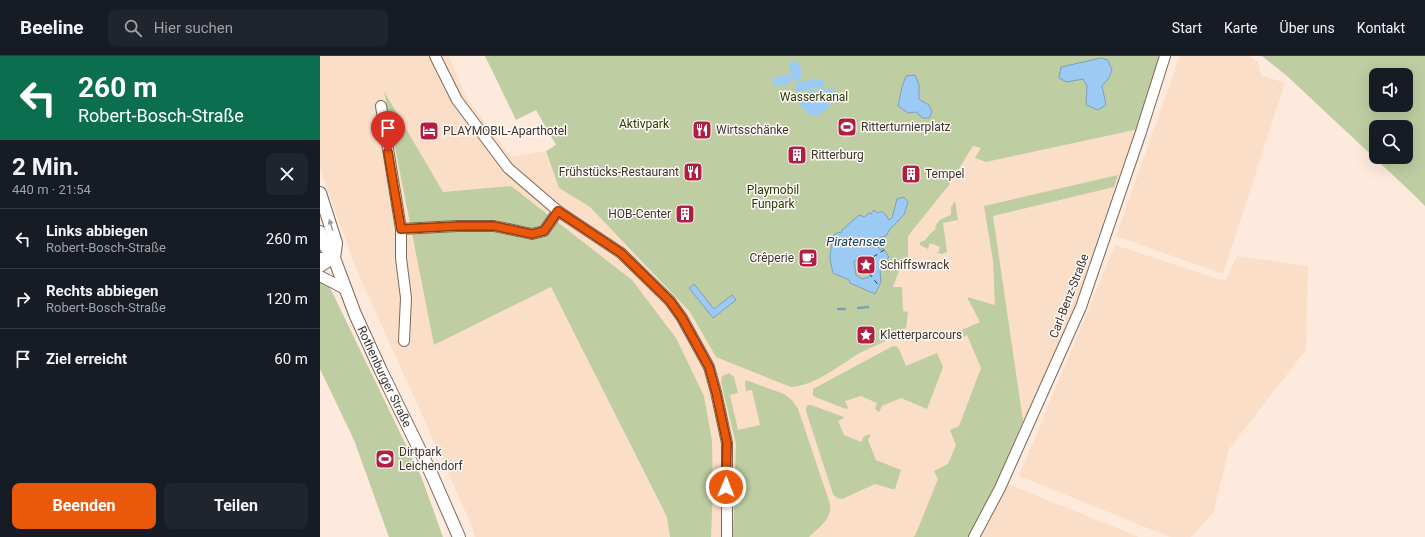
<!DOCTYPE html>
<html lang="de">
<head>
<meta charset="utf-8">
<style>
  body { margin:0; font-family:Roboto,sans-serif; background:#20242c; color:#f1f3f6; height:100vh; display:flex; flex-direction:column; font-size:15px; white-space:nowrap }
  * { box-sizing:border-box; margin:0 }
  p { font-size:13px; color:#9ea1a6 }
  .icon { flex:none; width:22px; height:22px; fill:none; stroke:currentColor; stroke-width:2; stroke-linecap:round; stroke-linejoin:round }
  .map { position:relative; flex:1; overflow:hidden }
  .drawer { display:flex; flex-direction:column; background:#171b24; width:320px }
  .drawer>* { flex:none }
  .top-card { background:#0b6e4f; color:#fff; overflow:hidden }
  .buttons { position:absolute; left:1049px; top:12px; display:grid; gap:8px }
  .buttons a { display:grid; place-items:center; width:44px; height:44px; border-radius:8px; background:#171b24; box-shadow:0 4px 16px #0002; font-size:20px }
  .pin { position:absolute; display:grid; place-items:center; width:34px; height:34px; color:#fff; margin:-41px -17px; border-radius:50% 50% 50% 0; rotate:-45deg; box-shadow:0 0 4px #0007 }
  .pin .icon { rotate:45deg }
  .me { position:absolute; width:44px; margin:-22px; rotate:1deg; stroke-linejoin:round; filter:drop-shadow(0 0 3px #0008) }
  .turn { display:flex; align-items:center; gap:14px; height:84px; padding:0 12px; font-size:18px }
  .turn .icon { width:52px; height:52px; stroke-width:2.5 }
  .turn b { display:block; font-size:28px; line-height:34px }
  .round { display:grid; place-items:center; flex:none; width:42px; height:42px; border-radius:8px; background:#20242c }
  .overview { display:flex; align-items:center; justify-content:space-between; height:68px; padding:0 12px }
  h1 { font-size:24px; font-weight:700; line-height:30px }
  .button { display:flex; gap:8px; margin-top:auto; padding:8px 12px }
  .button a { flex:1; height:46px; border-radius:8px; background:#ea580c; color:#fff; font-size:16px; font-weight:700; line-height:46px; text-align:center }
  .button a+a { background:#20242c; color:#f1f3f6 }
  ul { padding:0; list-style:none }
  li { display:flex; align-items:center; gap:12px; height:60px; padding:0 12px; border-top:1px solid #363941 }
  li div { flex:1 }
  li b { display:block; font-size:15px }
  li em { font-style:normal }
  header { display:flex; align-items:center; gap:24px; box-sizing:border-box; height:56px; padding:0 20px; background:#171b24; border-bottom:1px solid #363941 }
  header strong { font-size:19px }
  nav { display:flex; gap:22px; margin-inline-start:auto; font-size:14px }
  .search { width:280px; height:36px; background:#20242c; display:flex; align-items:center; gap:10px; box-sizing:border-box; padding:0 14px; border-radius:8px; color:#9ea1a6; font-size:15px }
  main { display:flex; flex:1; min-height:0 }
  .map>svg:first-child { display:block }
</style>
</head>
<body>
<header>
<strong>Beeline</strong>
<div class="search"><svg class="icon" aria-label="search" viewBox="0 0 24 24"><circle cx="10" cy="10" r="6"/><path d="M15 15l6 6"/></svg>Hier suchen</div>
<nav><a>Start</a><a>Karte</a><a>Über uns</a><a>Kontakt</a></nav>
</header>
<main>
<section class="drawer">
<div class="top-card">
<div class="turn"><svg class="icon" aria-label="left" viewBox="0 0 24 24"><path d="M17 20v-9H6M10 6l-5 5 5 5"/></svg><div><b>260 m</b>Robert-Bosch-Straße</div></div>
</div>
<div class="overview"><div><h1>2 Min.</h1><p>440 m · 21:54</p></div><a class="round"><svg class="icon" aria-label="close" viewBox="0 0 24 24"><path d="M6 6l12 12M18 6L6 18"/></svg></a></div>
<ul>
<li><svg class="icon" aria-label="left" viewBox="0 0 24 24"><path d="M17 20v-9H6M10 6l-5 5 5 5"/></svg><div><b>Links abbiegen</b><p>Robert-Bosch-Straße</p></div><em>260 m</em></li>
<li><svg class="icon" aria-label="right" viewBox="0 0 24 24"><path d="M7 20v-9h11M14 6l5 5-5 5"/></svg><div><b>Rechts abbiegen</b><p>Robert-Bosch-Straße</p></div><em>120 m</em></li>
<li><svg class="icon" aria-label="arrive" viewBox="0 0 24 24"><path d="M6 21V4h12l-3 4 3 4H6"/></svg><div><b>Ziel erreicht</b></div><em>60 m</em></li>
</ul>
<div class="button"><a>Beenden</a><a>Teilen</a></div>
</section>
<div class="map">
<svg width="1105" height="481" viewBox="0 0 1105 481">
  <rect width="100%" height="100%" fill="#fdeadc"/>
  <g fill="#fbdec7">
    <path d="M0,0h129l17,41 45,60 35,-6 13,37 31,19 100,105 26,45 84,30 16,-8 43,-25 49,-42h-5l-1,-25 -10,1 10,-25 6,-1v-26l41,-51 24,-39 8,2 5,14 153,-33 -63,176 -76,176 139,56h-428l2,-47 -202,-304 -68,6 -58,-100 49,253 117,-58 116,230 3,20h-195l-4,-13 -116,-258 -35,-98z"/>
    <path d="M860,0h69l9,6 3,13 24,8 -62,191 -107,-38z"/>
    <path d="M795,189l110,36 12,-25 71,10 -2,84 -77,99 -16,64 -22,24h-21l-151,-61z"/>
  </g>
  <g fill="#becda2" fill-rule="evenodd">
    <path d="M165,0h676l-22,73 -153,33 -11,-4 6,-10 -8,-2 -24,39 -41,51v26l-6,1 -9,24h9l1,24 5,1 -2,16c-13,11 -30,17 -46,25 -21,12 -45,33 -69,34l-75,-30 -26,-45 -100,-105 -31,-19 -13,-37 10,-6 -20,-35 -20,10z"/>
    <path d="M942,0h163v150l-13,-13 -125,-117zM1056,19h30v30h-30zM1056,71h30v30h-30z"/>
    <path d="M64,35l59,101 68,-6 121,94 44,58 28,58 8,45 1,49 -2,47h-41l-3,-20 -116,-230 -117,58z"/>
    <path d="M798,119l-4,12 -121,29 30,205 -35,81 -20,35h-55l2,-1 23,-57 -4,-8 14,-7 8,-19 -6,-15 9,-4 22,-58 -14,-33 -3,2 -2,-7 18,-8 -13,-25 28,8 -2,-44 -9,-55z"/>
    <path d="M635,145l3,19 -15,3 4,29 -5,2 -4,-1 2,-6 -10,-4 -2,6 -8,-4v-3l4,-1 7,-8 4,-3c1,-10 8,-12 16,-15v-8z"/>
    <path d="M0,211l101,209 22,61h-54l-35,-97 -34,-71z"/>
    <path d="M573,290l5,1 8,19 31,-13 6,14 -16,42 -26,-11 -19,8 -3,6 -4,-3 2,-6 -16,-7 -16,5 3,7 -2,1 -31,-12 -2,-2v-6z"/>
    <path d="M409,317l5,4 4,16 -8,2 8,35 22,-5 -8,-35 -6,1 -1,-8 1,-3 38,14 8,6 6,9 32,95c2,16 -11,23 -21,33h-76l3,-93 -15,-62 1,-6z"/>
    <path d="M488,349h3l33,12v1l-6,3 6,14 17,7 3,-6 7,-2 -3,6 8,20 25,10 -6,19h-3l-17,-5 -33,15 -5,-1 -4,-4 -27,-83v-3z"/>
  </g>
  <g fill="#9bcbf5" stroke="#7f9eb9" fill-rule="evenodd">
    <path d="M781,2l7,2 4,10 -3,8 -7,8 4,19 -8,5 -12,-5 1,-19 -4,-7 -16,3 -8,-4 2,-11z"/>
    <path d="M595,19l4,10v14l10,6 3,7 -3,6h-6l-7,-6 -8,1 -10,-7 4,-19 4,-11z"/>
    <path d="M584,141l4,5 -4,13 -14,14 -4,7 -4,1 -7,5 5,8 3,-2 6,9 -4,4 -5,10 1,11 -6,12 -25,-11 -1,-3 -16,-7c-1,-5 -3,-11 -3,-16 0,-6 3,-13 1,-19l7,-6 3,1 1,-3 17,-15 5,2 5,-4 2,1 3,-4 4,3 3,-2 5,4 3,5 3,-2 5,-19zM552,200l2,2 -6,3 5,10 -4,2v4l-7,2 -6,-4 -2,-14 6,-2 1,1 4,-2 2,2z"/>
    <path d="M374,228l20,25 18,-14 4,5 -23,18 -24,-30z"/>
  </g>
  <g fill="none" stroke-linecap="round" stroke-linejoin="round">
    <g stroke="#7f9eb9" stroke-width="2.5">
      <path d="M538,252l10,-1"/>
      <path d="M518,253h7"/>
    </g>
    <g stroke="#9bcbf5" stroke-width="9">
      <path d="M474,9l3,5 -3,1 3,6"/>
      <path d="M457,25h7l3,-2"/>
      <path d="M479,32l5,-3 6,1 3,-3 7,1"/>
      <path d="M486,42l5,-3 5,2 5,-4 2,2 8,-2"/>
      <path d="M484,47l5,2 4,-4 5,2 4,-3 6,1 4,-2"/>
      <path d="M489,54l8,1 2,-4h4"/>
    </g>
    <g stroke="#134063" stroke-width="1" stroke-dasharray="5 4" stroke-linecap="butt">
      <path d="M553,201l11,-7"/>
      <path d="M549,217l10,13"/>
    </g>
    <g stroke="#7c6959" stroke-width="12">
      <g id="minor">
        <path d="M115,0l22,44 51,68 50,43 63,42 49,48 12,17 27,49 7,25 11,51v94"/>
        <path d="M61,50l20,123"/>
        <path d="M0,202h14"/>
        <path d="M0,211l14,-9"/>
        <path d="M0,220l25,13"/>
        <path d="M84,285l2,-43 -5,-40v-29l57,-3h36l38,8 12,-3 14,-20"/>
        <path d="M654,481l26,-49 81,-181 60,-175 24,-76"/>
      </g>
    </g>
    <g stroke="#7c6959" stroke-width="14">
      <g id="major">
        <path d="M0,137l16,50 -2,15"/>
        <path id="s1" d="M0,176l5,14 9,12 21,56 26,57 50,102 28,64"/>
      </g>
    </g>
    <use href="#minor" stroke="#fff" stroke-width="10"/>
    <use href="#major" stroke="#fff" stroke-width="12"/>
  </g>
  <defs><path id="oneway-solid" d="M-6-.8H1V-3.2L6.5 0L1 3.2V.8H-6Z"/></defs>
  <use fill="#9e9a96" href="#oneway-solid" transform="translate(11 169) rotate(-108)"/>
  <g fill="none" stroke-linecap="round" stroke-linejoin="round">
    <g stroke="#983908" stroke-width="10">
      <path id="route" d="M68,96l13,77 57,-3h36l38,8 12,-3 14,-20 63,42 49,48 12,17 27,49 7,25 11,51 -1,44"/>
    </g>
    <use href="#route" stroke="#ea580c" stroke-width="7"/>
  </g>
  <defs>
    <g id="stadium-square" transform="scale(1)"><rect x="-9" y="-9" width="18" height="18" rx="4" fill="#b11e42" stroke="#fffaf7"/><path d="M0-5a6.5 5 0 1 0 0 10a6.5 5 0 1 0 0-10ZM-3.5-1.8h7v3.6h-7Z" fill="#fff"/></g>
    <g id="restaurant-square" transform="scale(1)"><rect x="-9" y="-9" width="18" height="18" rx="4" fill="#b11e42" stroke="#fffaf7"/><path d="M-5-6h1v4h1v-4h1v4h1v-4h1v5L-1.5 .5V6h-2V.5L-5-1ZM5-6V6H3V1.5H1.5Q1.5-4 5-6Z" fill="#fff"/></g>
    <g id="hotel-square" transform="scale(1)"><rect x="-9" y="-9" width="18" height="18" rx="4" fill="#b11e42" stroke="#fffaf7"/><path d="M-6-4.5h1.5V1H6V5H4.5V3h-9V5H-6ZM-4 0a1.8 1.8 0 1 1 3.6 0ZM.5 0V-2.5h3Q6-2.5 6 0Z" fill="#fff"/></g>
    <g id="building-square" transform="scale(1)"><rect x="-9" y="-9" width="18" height="18" rx="4" fill="#b11e42" stroke="#fffaf7"/><path d="M-4-6H4V6H1V3H-1V6H-4ZM-2.5-4.3h1.7v1.8h-1.7ZM.8-4.3h1.7v1.8H.8ZM-2.5-1h1.7V.8h-1.7ZM.8-1h1.7V.8H.8Z" fill="#fff"/></g>
    <g id="cafe-square" transform="scale(1)"><rect x="-9" y="-9" width="18" height="18" rx="4" fill="#b11e42" stroke="#fffaf7"/><path d="M-5.5-4.5H6V0H3Q3 3.5 0 3.5H-2.5Q-5.5 3.5-5.5 0ZM3-3.2v2h1.7v-2ZM-6 4.5H4V6H-6Z" fill="#fff"/></g>
    <g id="sight-square" transform="scale(1)"><rect x="-9" y="-9" width="18" height="18" rx="4" fill="#b11e42" stroke="#fffaf7"/><path d="M0-6L1.8-2.2L6-1.7L2.9 1.2L3.7 5.4L0 3.3L-3.7 5.4L-2.9 1.2L-6-1.7L-1.8-2.2Z" fill="#fff"/></g>
  </defs>
  <g fill-rule="evenodd">
    <use href="#stadium-square" x="527" y="71"/>
    <use href="#restaurant-square" x="382" y="74"/>
    <use href="#hotel-square" x="109" y="75"/>
    <use href="#building-square" x="477" y="99"/>
    <use href="#restaurant-square" x="373" y="116"/>
    <use href="#building-square" x="591" y="118"/>
    <use href="#building-square" x="365" y="158"/>
    <use href="#cafe-square" x="488" y="202"/>
    <use href="#sight-square" x="546" y="209"/>
    <use href="#sight-square" x="546" y="279"/>
    <use href="#stadium-square" x="65" y="403"/>
  </g>
  <g text-anchor="middle" dominant-baseline="central" stroke-width="3" stroke-linejoin="round" paint-order="stroke">
    <g font-size="12" fill="#2d3a03" stroke="#fffaf7">
      <text x="494" y="41">Wasserkanal</text>
      <text x="324" y="68">Aktivpark</text>
      <text x="453" y="134">Playmobil<tspan x="453" dy="14">Funpark</tspan></text>
    </g>
    <g font-size="12" fill="#3d342d" stroke="#fffaf7" text-anchor="start">
      <text x="541" y="71">Ritterturnierplatz</text>
      <text x="396" y="74">Wirtsschänke</text>
      <text x="123" y="75">PLAYMOBIL-Aparthotel</text>
      <text x="491" y="99">Ritterburg</text>
      <text x="359" y="116" text-anchor="end">Frühstücks-Restaurant</text>
      <text x="605" y="118">Tempel</text>
      <text x="351" y="158" text-anchor="end">HOB-Center</text>
      <text x="474" y="202" text-anchor="end">Crêperie</text>
      <text x="560" y="209">Schiffswrack</text>
      <text x="560" y="279">Kletterparcours</text>
      <text x="79" y="396">Dirtpark<tspan x="79" dy="14">Leichendorf</tspan></text>
    </g>
    <g font-size="12" fill="#3d342d" stroke="#fffaf7">
      <text transform="translate(749 240) rotate(-69)">Carl-Benz-Straße</text>
      <text stroke="none"><textPath href="#s1" startOffset="159">Rothenburger Straße</textPath></text>
    </g>
    <g font-size="13" font-style="italic" fill="#134063" stroke="#fffaf7">
      <text x="536" y="185">Piratensee</text>
    </g>
  </g>
</svg>
<div class="buttons">
<a><svg class="icon" aria-label="sound" viewBox="0 0 24 24"><path d="M4 9h4l5-4v14l-5-4H4zM17 9q2 3 0 6"/></svg></a>
<a><svg class="icon" aria-label="search" viewBox="0 0 24 24"><circle cx="10" cy="10" r="6"/><path d="M15 15l6 6"/></svg></a>
</div>
<div class="pin" style="left:68px;top:96px;background:#d93025"><svg class="icon" aria-label="arrive" viewBox="0 0 24 24"><path d="M6 21V4h12l-3 4 3 4H6"/></svg></div>
<svg class="me" style="left:406px;top:431px" viewBox="-20 -20 40 40"><circle r="17" fill="#ea580c" stroke="#fff" stroke-width="3"/><path d="M0-11L8 9 0 5-8 9z" fill="#fff"/></svg>
</div>
</main>
</body>
</html>
